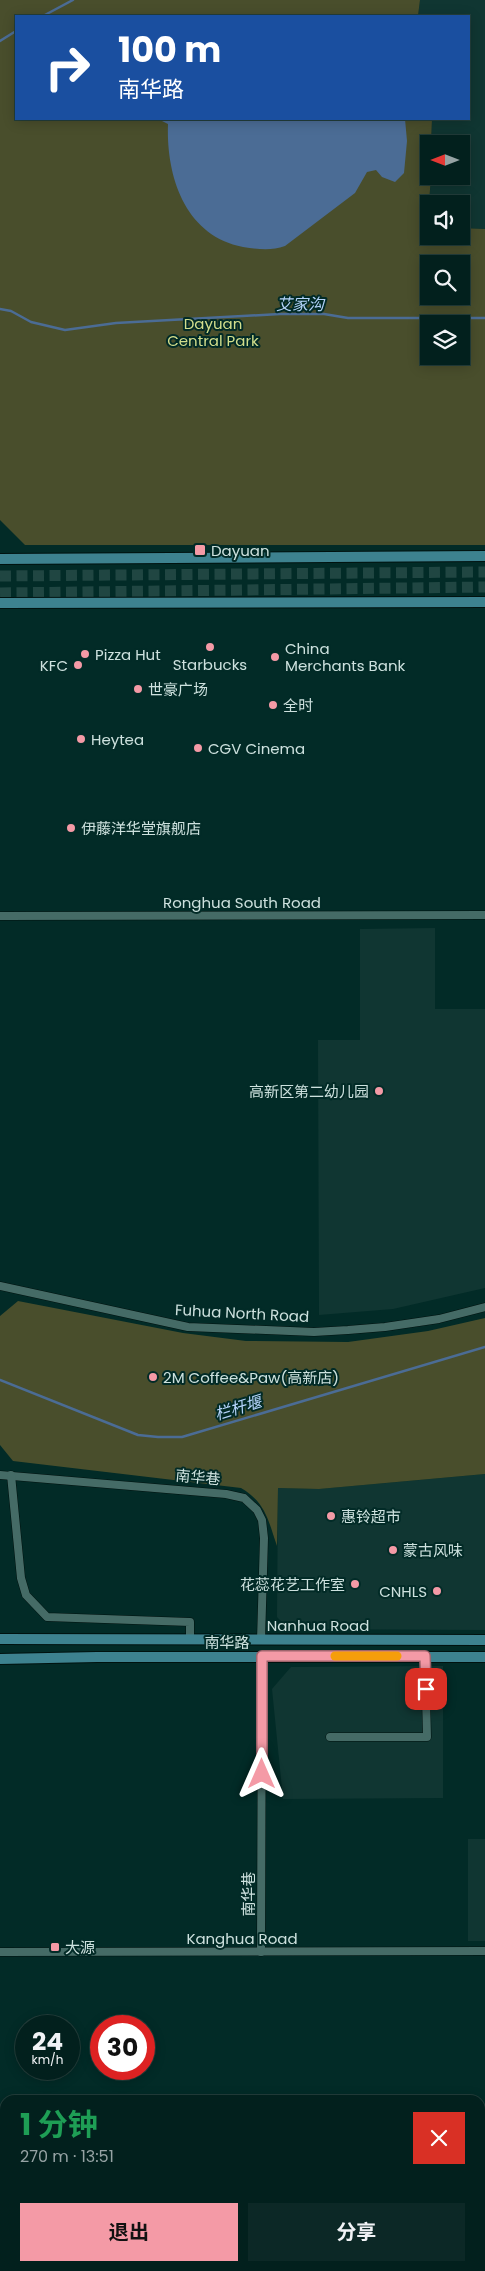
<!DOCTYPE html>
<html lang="zh">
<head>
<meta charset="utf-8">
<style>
  body { margin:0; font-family:Poppins,"Noto Sans SC",sans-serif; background:#0c2826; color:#f1f3f6; height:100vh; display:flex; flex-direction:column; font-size:19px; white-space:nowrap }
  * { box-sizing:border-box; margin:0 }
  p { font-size:16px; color:#96a3a4 }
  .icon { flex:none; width:28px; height:28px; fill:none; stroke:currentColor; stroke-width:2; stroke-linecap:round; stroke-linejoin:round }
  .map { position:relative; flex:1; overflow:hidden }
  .side { position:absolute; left:0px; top:2095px; width:485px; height:176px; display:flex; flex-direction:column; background:#02201d; border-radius:15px 15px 0 0; box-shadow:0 2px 12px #0003,0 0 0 1px #233e3b }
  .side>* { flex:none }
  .top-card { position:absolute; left:15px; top:15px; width:455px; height:105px; border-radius:0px; box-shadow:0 2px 12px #0003,0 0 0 1px #233e3b; background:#1a4fa0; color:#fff; overflow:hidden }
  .needle { width:32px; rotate:270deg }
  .controls { position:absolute; left:420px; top:135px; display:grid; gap:10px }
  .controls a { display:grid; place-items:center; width:50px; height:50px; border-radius:0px; background:#02201d; box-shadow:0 2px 12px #0003,0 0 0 1px #233e3b; font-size:25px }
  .speed { position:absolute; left:15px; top:2015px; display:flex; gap:10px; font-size:25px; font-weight:700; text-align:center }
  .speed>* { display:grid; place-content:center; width:65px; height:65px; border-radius:50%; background:#02201d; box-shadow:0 2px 12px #0003,0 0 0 1px #233e3b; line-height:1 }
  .speed small { font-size:12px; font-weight:400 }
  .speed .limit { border:8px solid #d22; background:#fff; color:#111 }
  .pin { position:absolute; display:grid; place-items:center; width:42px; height:42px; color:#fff; margin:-21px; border-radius:10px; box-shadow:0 2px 8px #0006 }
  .me { position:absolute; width:55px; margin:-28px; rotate:0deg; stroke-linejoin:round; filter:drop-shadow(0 0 4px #0008) }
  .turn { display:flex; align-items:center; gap:18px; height:105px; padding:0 20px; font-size:22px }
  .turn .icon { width:65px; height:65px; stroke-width:2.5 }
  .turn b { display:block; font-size:35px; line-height:42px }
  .round { display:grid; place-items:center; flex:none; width:52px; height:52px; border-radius:0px; background:#0c2826 }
  .head { display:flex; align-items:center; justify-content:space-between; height:85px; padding:0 20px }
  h1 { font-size:30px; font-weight:700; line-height:38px; color:#1e9e55 }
  .cta { display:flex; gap:10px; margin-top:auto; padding:10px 20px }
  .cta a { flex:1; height:58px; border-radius:0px; background:#f49aa6; color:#111; font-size:20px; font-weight:700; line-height:58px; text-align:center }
  .cta a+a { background:#0c2826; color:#f1f3f6 }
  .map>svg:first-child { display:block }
</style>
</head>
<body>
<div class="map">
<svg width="485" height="2271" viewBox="0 0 485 2271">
  <rect width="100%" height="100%" fill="#022b27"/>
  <g fill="#103632">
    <path d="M420,0h65v229l-24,-1v-24h-32v14l-1,-1 3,-41h30v-32h-30l1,-25h37v-103h-51z"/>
    <path d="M435,928v81h50v279l-92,21 -74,6 -1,-275h42v-111z"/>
    <path d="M485,1474v156l-196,-1 -12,-12 1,-129 41,1z"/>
    <path d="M443,1666v132l-160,1 -11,-110 19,-22z"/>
    <rect x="468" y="1839" width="17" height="102"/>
  </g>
  <g fill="#494e2c" fill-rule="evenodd">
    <path d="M0,0h420l-2,16h-402v103h416l-1,25h-2v32h2l-3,41 1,19h32v-8l24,1v316h-460l-25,-25zM429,264h32v32h-32zM429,324h32v32h-32z"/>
    <path d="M18,1301l165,32 63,8 102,1 80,-11 57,-13v156l-166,15 -41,-1 -1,58c-9,-26 -11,-43 -36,-58l-228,-27 -13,-16v-129z"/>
  </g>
  <path fill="#4b6c95" d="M158,119h247l2,22 -3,32 -9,9 -13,-5 -6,-7 -9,2 -12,21 -70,53c-14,5 -28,3 -42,1 -58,-11 -77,-71 -75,-123z"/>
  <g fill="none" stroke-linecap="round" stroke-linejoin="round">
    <g stroke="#4b6c95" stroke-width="2.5">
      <path d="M43,16l30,-16"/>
      <path d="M0,41l16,-10"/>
      <path d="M0,309l11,2 20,11 34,8 51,-7 164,-9h44l24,4h137"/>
      <path d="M0,1380l138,55 20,2h24l303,-90"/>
    </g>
    <g stroke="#204642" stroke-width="11" stroke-dasharray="11 5.5" stroke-linecap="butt">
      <path d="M0,576l485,-4"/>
      <path d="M0,593l485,-6"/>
    </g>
    <g stroke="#00120f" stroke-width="9">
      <g id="minor">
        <path d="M0,916l485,-1"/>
        <path d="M0,1286l188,41 126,5 34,-2 37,-3 54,-8 46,-12"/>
        <path d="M0,1475l226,19 18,4 13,12 5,10 2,18 -3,102"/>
        <path d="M11,1475l10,103 5,17 21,22 143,5v17"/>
        <path d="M330,1737h97l-2,-80"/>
        <path d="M0,1952l485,-1"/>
        <path d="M261,1952l1,-295"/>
        <path d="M0,2247h5"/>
        <path d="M480,2250h5"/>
        <path d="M0,2260h5"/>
        <path d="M480,2263h5"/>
        <path d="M266,2271v-5"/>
      </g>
    </g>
    <g stroke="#00120f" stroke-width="12">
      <g id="major">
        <path d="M0,559l485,-3"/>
        <path d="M0,603l485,-1"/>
        <path d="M0,1639l485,1"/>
        <path d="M0,1659l97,-2h388"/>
      </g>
    </g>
    <use href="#minor" stroke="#456b66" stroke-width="8"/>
    <use href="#major" stroke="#3d828f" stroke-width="10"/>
  </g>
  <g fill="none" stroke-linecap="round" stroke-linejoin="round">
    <g stroke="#9f646c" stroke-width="12">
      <path id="route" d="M262,1774v-118h163l1,33"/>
    </g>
    <use href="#route" stroke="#f49aa6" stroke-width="9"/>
    <path stroke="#f59e0b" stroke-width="9" d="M335,1656h62"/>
  </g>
  <g fill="#f49aa6" stroke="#022b27" stroke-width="2">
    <rect x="194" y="544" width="12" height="12" rx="2.5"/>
    <circle cx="210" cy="647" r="5"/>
    <circle cx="85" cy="654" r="5"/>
    <circle cx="275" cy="657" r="5"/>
    <circle cx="78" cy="665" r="5"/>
    <circle cx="138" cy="689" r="5"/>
    <circle cx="273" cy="705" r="5"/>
    <circle cx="81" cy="739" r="5"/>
    <circle cx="198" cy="748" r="5"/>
    <circle cx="71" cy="828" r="5"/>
    <circle cx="379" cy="1091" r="5"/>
    <circle cx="153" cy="1377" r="5"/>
    <circle cx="331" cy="1516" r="5"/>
    <circle cx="393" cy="1550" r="5"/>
    <circle cx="355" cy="1584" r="5"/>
    <circle cx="437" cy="1591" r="5"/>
    <rect x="50" y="1942" width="10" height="10" rx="2.5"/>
  </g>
  <g text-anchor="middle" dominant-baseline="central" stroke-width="4" stroke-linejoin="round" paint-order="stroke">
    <g font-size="15" fill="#d2de8c" stroke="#022b27">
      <text x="213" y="323">Dayuan<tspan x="213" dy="17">Central Park</tspan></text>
    </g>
    <g font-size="15" fill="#cde1de" stroke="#022b27" text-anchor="start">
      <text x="211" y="550">Dayuan</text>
      <text x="285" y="648">China<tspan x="285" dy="17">Merchants Bank</tspan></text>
      <text x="95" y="654">Pizza Hut</text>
      <text x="210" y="664" text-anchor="middle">Starbucks</text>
      <text x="68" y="665" text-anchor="end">KFC</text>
      <text x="148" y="689">世豪广场</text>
      <text x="283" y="705">全时</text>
      <text x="91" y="739">Heytea</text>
      <text x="208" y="748">CGV Cinema</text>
      <text x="81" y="828">伊藤洋华堂旗舰店</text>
      <text x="369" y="1091" text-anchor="end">高新区第二幼儿园</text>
      <text x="163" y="1377">2M Coffee&amp;Paw(高新店)</text>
      <text x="341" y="1516">惠铃超市</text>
      <text x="403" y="1550">蒙古风味</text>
      <text x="345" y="1584" text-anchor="end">花蕊花艺工作室</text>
      <text x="427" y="1591" text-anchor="end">CNHLS</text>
      <text x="65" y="1947">大源</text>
    </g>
    <g font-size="15" fill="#cde1de" stroke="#022b27">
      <text x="242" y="902">Ronghua South Road</text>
      <text transform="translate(242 1313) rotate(3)">Fuhua North Road</text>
      <text transform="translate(198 1477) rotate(5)">南华巷</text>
      <text x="318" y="1625">Nanhua Road</text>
      <text x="227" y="1642">南华路</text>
      <text transform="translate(248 1894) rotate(-90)">南华巷</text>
      <text x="242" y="1938">Kanghua Road</text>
    </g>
    <g font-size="16" font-style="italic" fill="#b5d4fb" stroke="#022b27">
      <text x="300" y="304">艾家沟</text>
      <text transform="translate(238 1408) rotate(-17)">栏杆堰</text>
    </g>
  </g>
</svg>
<div class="controls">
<a><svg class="needle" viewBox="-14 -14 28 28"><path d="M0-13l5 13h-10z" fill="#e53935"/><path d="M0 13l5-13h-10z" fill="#96a3a4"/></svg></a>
<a><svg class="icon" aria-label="sound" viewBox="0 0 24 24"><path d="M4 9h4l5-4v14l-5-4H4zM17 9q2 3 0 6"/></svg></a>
<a><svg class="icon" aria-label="search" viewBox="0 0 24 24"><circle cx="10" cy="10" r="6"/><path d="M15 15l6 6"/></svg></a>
<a><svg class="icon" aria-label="layers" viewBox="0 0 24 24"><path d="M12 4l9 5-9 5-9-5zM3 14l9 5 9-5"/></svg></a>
</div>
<div class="speed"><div>24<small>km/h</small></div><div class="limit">30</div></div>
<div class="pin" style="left:426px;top:1689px;background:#d93025"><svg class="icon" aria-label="arrive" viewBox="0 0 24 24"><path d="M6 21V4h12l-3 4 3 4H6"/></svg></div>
<svg class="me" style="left:262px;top:1774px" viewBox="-20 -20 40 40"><path d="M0-17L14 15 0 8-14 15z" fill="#f49aa6" stroke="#fff" stroke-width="4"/></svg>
<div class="top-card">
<div class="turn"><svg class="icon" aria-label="right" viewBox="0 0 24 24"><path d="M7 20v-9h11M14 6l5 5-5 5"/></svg><div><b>100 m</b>南华路</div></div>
</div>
<section class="side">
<div class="head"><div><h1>1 分钟</h1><p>270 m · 13:51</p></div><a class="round" style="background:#d93025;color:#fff"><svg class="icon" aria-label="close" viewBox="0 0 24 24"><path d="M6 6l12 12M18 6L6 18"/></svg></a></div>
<div class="cta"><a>退出</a><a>分享</a></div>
</section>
</div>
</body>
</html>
